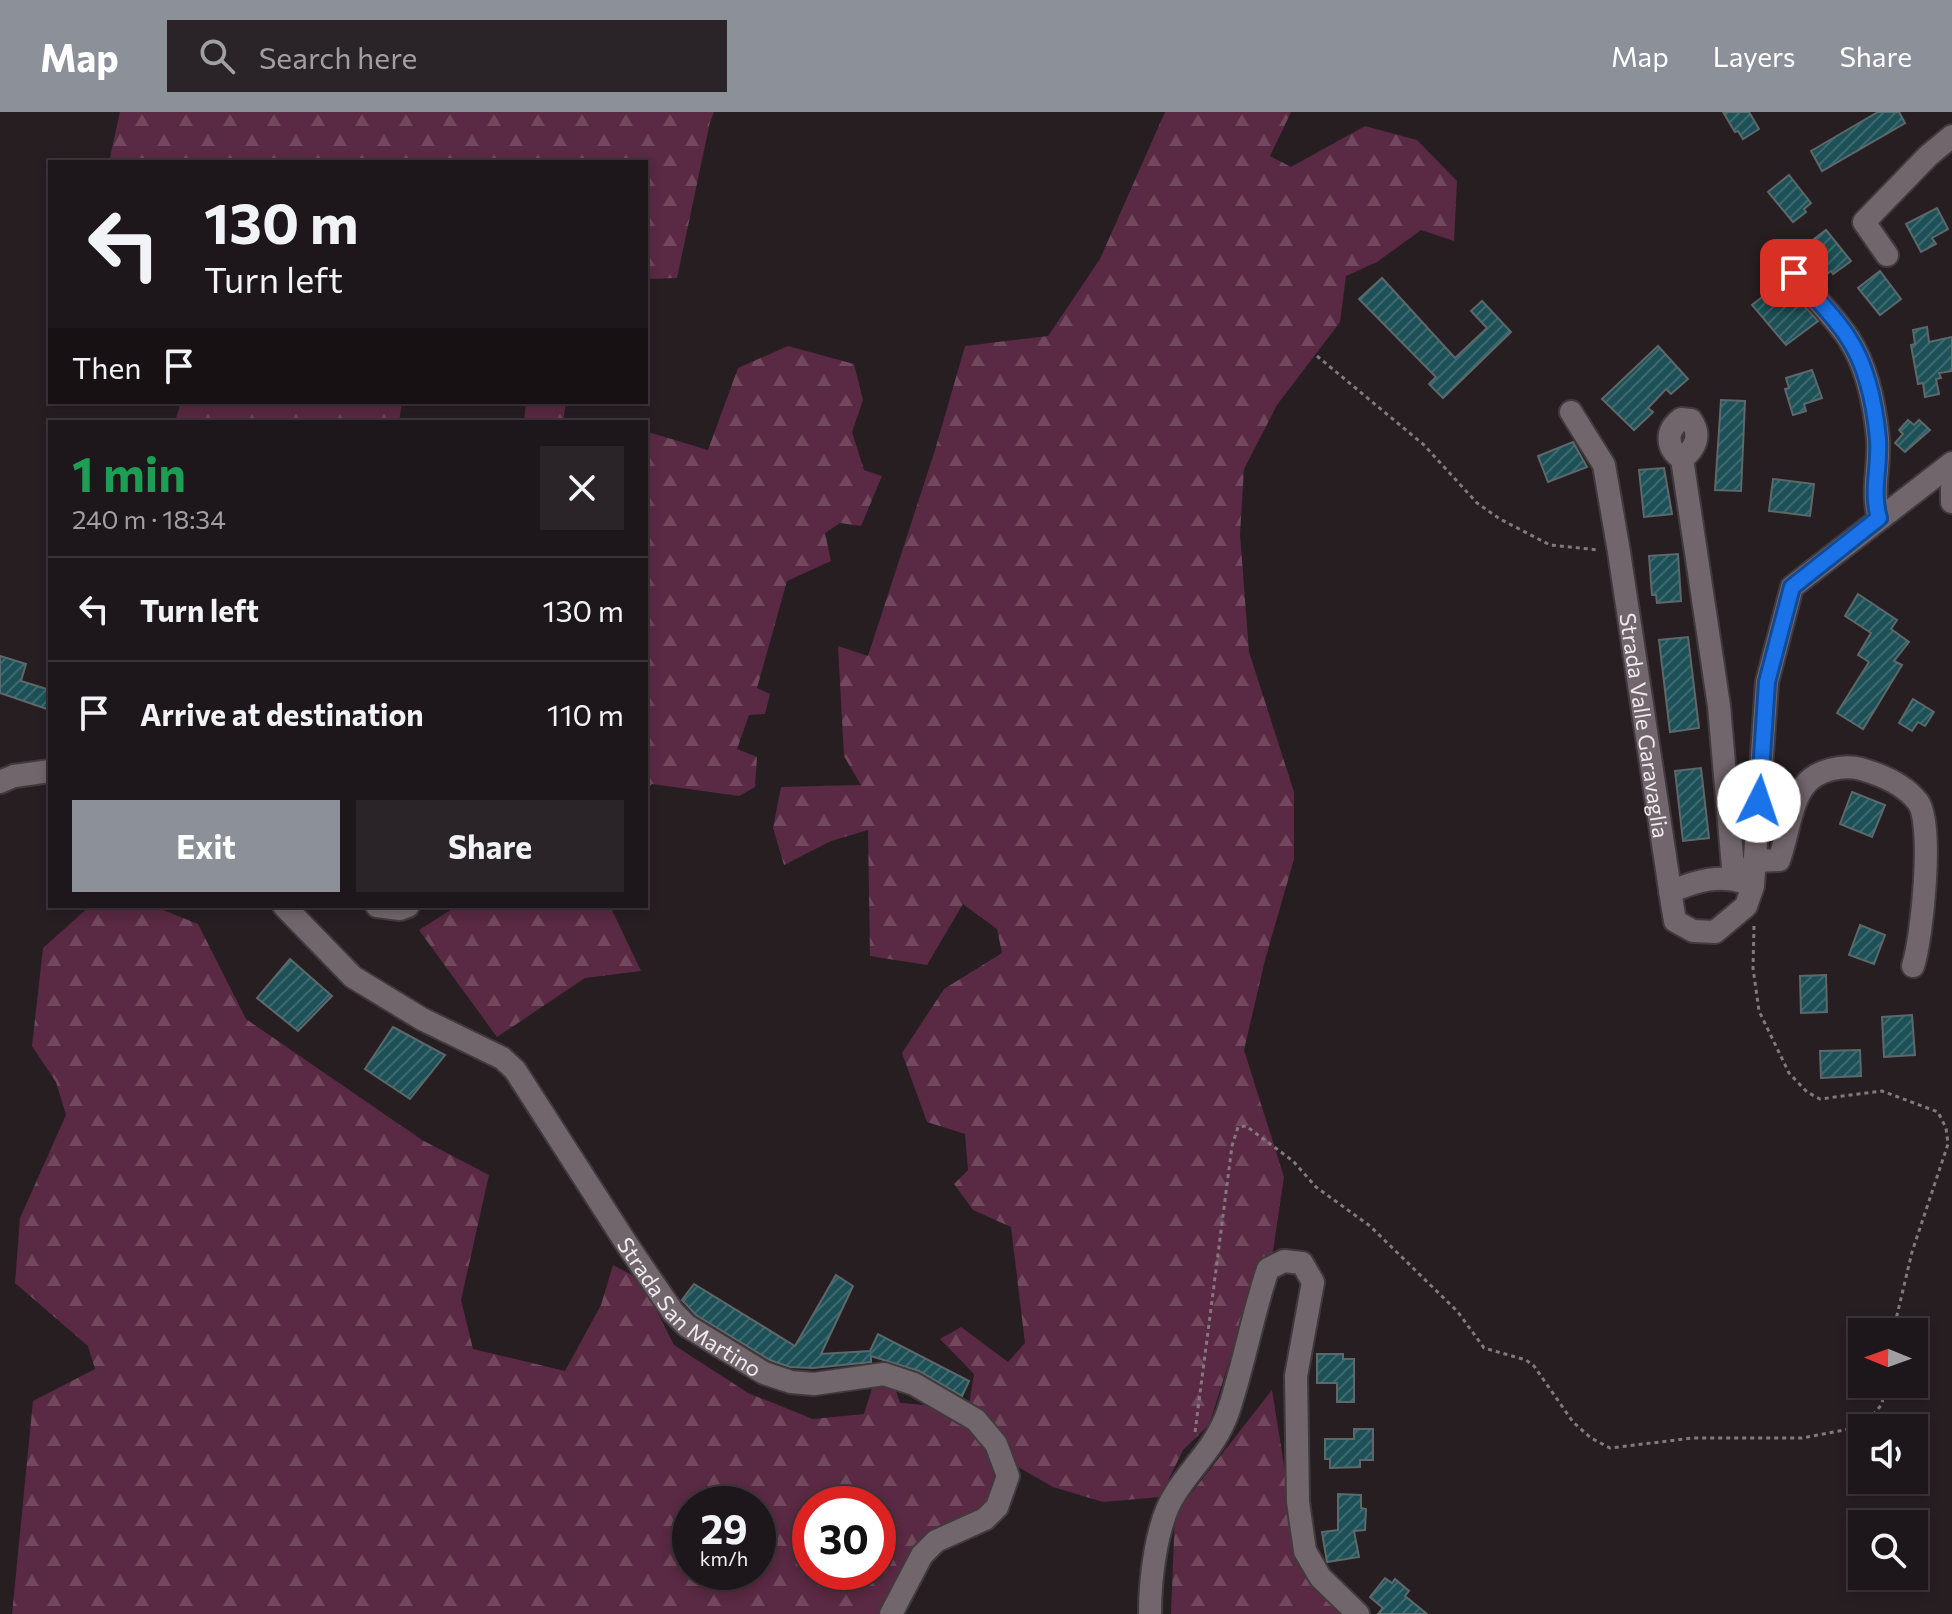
<!DOCTYPE html>
<html lang="en">
<head>
<meta charset="utf-8">
<style>
  body { margin:0; font-family:Commissioner,sans-serif; background:#2a2327; color:#f1f3f6; height:100vh; display:flex; flex-direction:column; font-size:30px; white-space:nowrap }
  * { box-sizing:border-box; margin:0 }
  p { font-size:26px; color:#a09fa2 }
  .icon { flex:none; width:44px; height:44px; fill:none; stroke:currentColor; stroke-width:2; stroke-linecap:round; stroke-linejoin:round }
  .map { position:relative; flex:1; overflow:hidden }
  .sheet { position:absolute; left:48px; top:308px; width:600px; height:488px; display:flex; flex-direction:column; background:#1d161a; border-radius:0px; box-shadow:0 4px 12px #0003,0 0 0 2px #3b3539 }
  .sheet>* { flex:none }
  .hud { position:absolute; left:48px; top:48px; width:600px; height:244px; border-radius:0px; box-shadow:0 4px 12px #0003,0 0 0 2px #3b3539; background:#1d161a; color:#f1f3f6; overflow:hidden }
  .needle { width:52px; rotate:271deg }
  .buttons { position:absolute; left:1848px; top:1206px; display:grid; gap:16px }
  .buttons a { display:grid; place-items:center; width:80px; height:80px; border-radius:0px; background:#1d161a; box-shadow:0 4px 12px #0003,0 0 0 2px #3b3539; font-size:40px }
  .speed { position:absolute; left:672px; top:1374px; display:flex; gap:16px; font-size:40px; font-weight:700; text-align:center }
  .speed>* { display:grid; place-content:center; width:104px; height:104px; border-radius:50%; background:#1d161a; box-shadow:0 4px 12px #0003,0 0 0 2px #3b3539; line-height:1 }
  .speed small { font-size:20px; font-weight:400 }
  .speed .limit { border:12px solid #d22; background:#fff; color:#111 }
  .pin { position:absolute; display:grid; place-items:center; width:68px; height:68px; color:#fff; margin:-34px; border-radius:16px; box-shadow:0 4px 12px #0006 }
  .me { position:absolute; width:88px; margin:-44px; rotate:4deg; stroke-linejoin:round; filter:drop-shadow(0 0 6px #0008) }
  .turn { display:flex; align-items:center; gap:28px; height:168px; padding:0 24px; font-size:36px }
  .turn .icon { width:104px; height:104px; stroke-width:2.5 }
  .turn b { display:block; font-size:56px; line-height:68px }
  .then { display:flex; align-items:center; height:76px; padding:0 24px; background:#0003; gap:16px; font-size:30px }
  .round { display:grid; place-items:center; flex:none; width:84px; height:84px; border-radius:0px; background:#2a2327 }
  .summary { display:flex; align-items:center; justify-content:space-between; height:136px; padding:0 24px }
  h1 { font-size:48px; font-weight:700; line-height:60px; color:#1e9e55 }
  .action { display:flex; gap:16px; margin-top:auto; padding:16px 24px }
  .action a { flex:1; height:92px; border-radius:0px; background:#8c9099; color:#fff; font-size:32px; font-weight:700; line-height:92px; text-align:center }
  .action a+a { background:#2a2327; color:#f1f3f6 }
  ul { padding:0; list-style:none }
  li { display:flex; align-items:center; gap:24px; height:104px; padding:0 24px; border-top:2px solid #3b3539 }
  li div { flex:1 }
  li b { display:block; font-size:30px }
  li em { font-style:normal }
  header { display:flex; align-items:center; gap:48px; box-sizing:border-box; height:112px; padding:0 40px; background:#8c9099; color:#fff }
  header strong { font-size:38px }
  nav { display:flex; gap:44px; margin-inline-start:auto; font-size:28px }
  .search { width:560px; height:72px; background:#2a2327; display:flex; align-items:center; gap:20px; box-sizing:border-box; padding:0 28px; border-radius:0px; color:#a09fa2; font-size:30px }
  .map>svg:first-child { display:block }
</style>
</head>
<body>
<header>
<strong>Map</strong>
<div class="search"><svg class="icon" aria-label="search" viewBox="0 0 24 24"><circle cx="10" cy="10" r="6"/><path d="M15 15l6 6"/></svg>Search here</div>
<nav><a>Map</a><a>Layers</a><a>Share</a></nav>
</header>
<div class="map">
<svg width="1952" height="1502" viewBox="0 0 1952 1502">
  <defs>
    <pattern id="forest-firs" width="22" height="20" patternUnits="userSpaceOnUse" patternTransform="scale(2)"><rect width="22" height="20" fill="#5a2943"/><path d="M5 1l3.5 6h-7zM16 11l3.5 6h-7z" fill="#72485e"/></pattern>
    <pattern id="building-hatch" width="6" height="6" patternUnits="userSpaceOnUse" patternTransform="scale(2)"><rect width="6" height="6" fill="#1d5157"/><path d="M-1 1l2-2M0 6l6-6M5 7l2-2" fill="none" stroke="#3e6a6f"/></pattern>
  </defs>
  <rect width="100%" height="100%" fill="#271e22"/>
  <g fill="url(#forest-firs)" fill-rule="evenodd">
    <path d="M120,0h594l-4,10 -33,156 -31,1v-117h-537z"/>
    <path d="M1165,0h126l-21,44 21,11 74,-41 52,14 40,41 -3,60 -33,-11 -44,32 -31,14 -6,46 -63,83 -33,64 -4,65 9,118 45,140v67l-29,101 -21,90 40,127 -11,74 -44,111 -20,63 -26,25 -23,47 -57,5 -50,-15 -40,-23 -44,-59 5,-31 -34,-35 21,-12 47,35 17,-19 -14,-116 -38,-17 -19,-26 14,-14 -3,-36 -38,-12 -25,-69 42,-64 58,-36 -5,-24 -34,-25 -36,61 -57,-9 -2,-126 -37,11 -47,24 -11,-37 8,-41 80,-2 -17,-29 -6,-110 30,10 67,-206 30,-104 83,-10 52,-77z"/>
    <path d="M788,234l66,18 9,36 -11,32 12,38 18,6 -21,50 -21,-3 -15,10 6,28 -44,20 -30,107 13,6 -5,20 -16,1 -12,34 20,8 -2,30 -16,9 -87,-12 -6,6 2,-358 60,18 30,-82z"/>
    <path d="M181,290h221l-3,20h-224z"/>
    <path d="M526,290h40l-3,20h-39z"/>
    <path d="M90,794h63l45,18 48,95 176,121 67,35 -28,125 12,49 92,22 36,-66 12,-40 28,15 33,65 74,48 65,26 51,-5 10,-32 20,3 6,18c61,3 70,17 101,66l-12,37 -65,31 -23,34 -21,43h-868l21,-213 62,-32 -7,-23 -73,-63 5,-65 46,-103 -10,-33 -24,-36 11,-98zM690,1392h68v68h-68zM810,1392h68v68h-68z"/>
    <path d="M457,794h153l31,65 -56,7 -88,59 -78,-107z"/>
    <path d="M1272,1278l26,163 44,61h-171l4,-100z"/>
  </g>
  <g fill="url(#building-hatch)" stroke="#5c686a" stroke-width="2">
    <path d="M1723,0h26l10,17 -16,10 -5,-8 -3,1z"/>
    <path d="M1878,0h21l6,11 -83,48 -11,-20z"/>
    <path d="M1789,63l22,28 -7,6 2,3 -13,10 -25,-30z"/>
    <path d="M1937,96l11,21 -16,9 4,6 -15,8 -15,-28z"/>
    <path d="M1826,118l25,31 -18,13 -2,-3 -4,3 -22,-28z"/>
    <path d="M1880,159l21,28 -21,16 -22,-27z"/>
    <path d="M1382,166l73,80 32,-30 -16,-17 11,-10 29,31 -68,66 -14,-14 7,-7 -77,-78z"/>
    <path d="M1779,172l16,21 5,-4 18,20 -32,24 -34,-40z"/>
    <path d="M1927,215l2,15 23,-5v34l-13,2 2,5 -5,1 3,15 -14,3 -2,-14 -5,1 -7,-39 4,-1 -2,-14z"/>
    <path d="M1658,234l30,33 -17,15 -5,-5 -18,19 5,4 -19,18 -32,-31z"/>
    <path d="M1812,258l10,28 -18,6 2,7 -13,4 -8,-26 4,-1 -3,-10z"/>
    <path d="M1721,288l24,1 -4,90 -26,-1z"/>
    <path d="M1908,308l6,5 5,-5 11,10 -25,22 -10,-9 8,-9 -4,-4z"/>
    <path d="M1573,330l14,25 -39,15 -10,-26z"/>
    <path d="M1664,356l8,46 -28,3 -5,-47z"/>
    <path d="M1773,367l41,5 -4,32 -41,-5z"/>
    <path d="M1678,442l3,47 -24,2 -1,-8h-4l-3,-39z"/>
    <path d="M1858,482l39,26 -6,9 18,13 -15,19 8,4 -39,64 -26,-16 32,-51 -11,-7 13,-22 -26,-17z"/>
    <path d="M1688,525l11,91 -29,4 -11,-92z"/>
    <path d="M0,544l26,8 -5,17 29,9v20l-50,-17z"/>
    <path d="M1913,587l21,13 -9,14 -7,-4 -6,9 -13,-8z"/>
    <path d="M1701,656l8,70 -26,3 -8,-70z"/>
    <path d="M1852,680l33,13 -13,32 -32,-13z"/>
    <path d="M1860,813l25,10 -11,29 -25,-9z"/>
    <path d="M290,847l42,37 -34,35 -41,-33z"/>
    <path d="M1826,863l1,37 -26,1 -1,-37z"/>
    <path d="M1912,903l3,40 -31,2 -2,-40z"/>
    <path d="M393,915l52,28 -35,44 -45,-30z"/>
    <path d="M1860,938l1,26 -40,2 -1,-27z"/>
    <path d="M836,1163l17,11 -32,68 49,-3 8,-17 91,47 -7,15 -43,-25 -48,-15v6l-58,6 -23,-1 -20,-7 -74,-45 -14,-15 12,-16 101,62z"/>
    <path d="M1317,1242h26v5h11v43h-17v-19h-20z"/>
    <path d="M1354,1317h19v31h-13v7l-30,1v-9h-5v-20h29z"/>
    <path d="M1338,1382l23,1v13l5,1 -1,21 -11,1 5,26 -32,5 -5,-30 16,-2z"/>
    <path d="M1385,1466l7,5 3,-4 14,12 -4,5 22,18h-49l5,-6 -13,-11z"/>
  </g>
  <g fill="none" stroke-linecap="round" stroke-linejoin="round">
    <g stroke="#413a3d" stroke-width="26">
      <g id="minor">
        <path d="M1887,143l-23,-33 64,-66 24,-20"/>
        <path d="M1794,161c18,22 40,43 55,66 18,28 26,68 29,100 2,28 -7,51 1,79"/>
        <path id="s1" d="M1571,300l33,53 15,87 53,351 3,18 18,10 22,1 31,-26 7,-20 14,-204 25,-95 160,-124"/>
        <path d="M1682,347c13,-10 20,-23 9,-39l-10,-1c-16,12 -15,29 1,40l37,247 15,173"/>
        <path d="M1952,376v14"/>
        <path d="M0,670l14,-6 36,-5"/>
        <path d="M1754,749l25,-1c8,-21 12,-59 26,-75 12,-15 38,-21 56,-16 21,6 43,15 57,33 16,22 4,137 -5,164"/>
        <path d="M1670,780c26,-11 50,-19 78,-8"/>
        <path id="s2" d="M284,794l69,71 69,42 80,39 13,12 113,176 45,66 14,14 77,47 27,9 23,2 70,-10 30,10 62,36 20,24 12,32 -11,31 -12,12 -49,22 -14,14 -31,59"/>
        <path d="M377,794l23,3 8,-3"/>
        <path d="M1150,1502c0,-34 6,-91 25,-120 19,-30 41,-48 53,-82 16,-47 24,-96 40,-143l16,-8 18,2 11,19 -17,94 2,126 7,49 15,26 38,37"/>
      </g>
    </g>
    <g stroke="#817a7d" stroke-width="3" stroke-dasharray="4 4" stroke-linecap="butt">
      <path d="M1317,244l107,89 53,58 23,16 50,26 49,5"/>
      <path d="M1754,814l-1,42 6,43 30,62 18,19 13,7 62,-8 56,21 8,16 2,16 -36,108 -19,80"/>
      <path d="M1195,1320l37,-286 6,-19 8,-1 47,35 23,26 54,39 88,86 26,36 42,12 8,6 39,56 18,16 19,10 83,-10h109l47,-9 20,-9 13,-16 3,-20"/>
    </g>
    <use href="#minor" stroke="#71666b" stroke-width="22"/>
  </g>
  <g fill="none" stroke-linecap="round" stroke-linejoin="round">
    <g stroke="#114b97" stroke-width="20">
      <path id="route" d="M1759,689l8,-119 25,-95 87,-69c-8,-28 1,-50 -1,-79 -3,-32 -11,-72 -29,-100 -14,-23 -37,-44 -55,-66"/>
    </g>
    <use href="#route" stroke="#1a73e8" stroke-width="14"/>
  </g>
  <g text-anchor="middle" dominant-baseline="central" stroke-width="8" stroke-linejoin="round" paint-order="stroke">
    <g font-size="22" fill="#efe9ec" stroke="#271e22">
      <text stroke="none"><textPath href="#s1" startOffset="326">Strada Valle Garavaglia</textPath></text>
      <text stroke="none"><textPath href="#s2" startOffset="584">Strada San Martino</textPath></text>
    </g>
  </g>
</svg>
<div class="buttons">
<a><svg class="needle" viewBox="-14 -14 28 28"><path d="M0-13l5 13h-10z" fill="#e53935"/><path d="M0 13l5-13h-10z" fill="#a09fa2"/></svg></a>
<a><svg class="icon" aria-label="sound" viewBox="0 0 24 24"><path d="M4 9h4l5-4v14l-5-4H4zM17 9q2 3 0 6"/></svg></a>
<a><svg class="icon" aria-label="search" viewBox="0 0 24 24"><circle cx="10" cy="10" r="6"/><path d="M15 15l6 6"/></svg></a>
</div>
<div class="speed"><div>29<small>km/h</small></div><div class="limit">30</div></div>
<div class="pin" style="left:1794px;top:161px;background:#d93025"><svg class="icon" aria-label="arrive" viewBox="0 0 24 24"><path d="M6 21V4h12l-3 4 3 4H6"/></svg></div>
<svg class="me" style="left:1759px;top:689px" viewBox="-20 -20 40 40"><circle r="19" fill="#fff"/><path d="M0-13L10 11 0 6-10 11z" fill="#1a73e8"/></svg>
<div class="hud">
<div class="turn"><svg class="icon" aria-label="left" viewBox="0 0 24 24"><path d="M17 20v-9H6M10 6l-5 5 5 5"/></svg><div><b>130 m</b>Turn left</div></div>
<div class="then">Then<svg class="icon" aria-label="arrive" viewBox="0 0 24 24"><path d="M6 21V4h12l-3 4 3 4H6"/></svg></div>
</div>
<section class="sheet">
<div class="summary"><div><h1>1 min</h1><p>240 m · 18:34</p></div><a class="round"><svg class="icon" aria-label="close" viewBox="0 0 24 24"><path d="M6 6l12 12M18 6L6 18"/></svg></a></div>
<ul>
<li><svg class="icon" aria-label="left" viewBox="0 0 24 24"><path d="M17 20v-9H6M10 6l-5 5 5 5"/></svg><div><b>Turn left</b></div><em>130 m</em></li>
<li><svg class="icon" aria-label="arrive" viewBox="0 0 24 24"><path d="M6 21V4h12l-3 4 3 4H6"/></svg><div><b>Arrive at destination</b></div><em>110 m</em></li>
</ul>
<div class="action"><a>Exit</a><a>Share</a></div>
</section>
</div>
</body>
</html>
